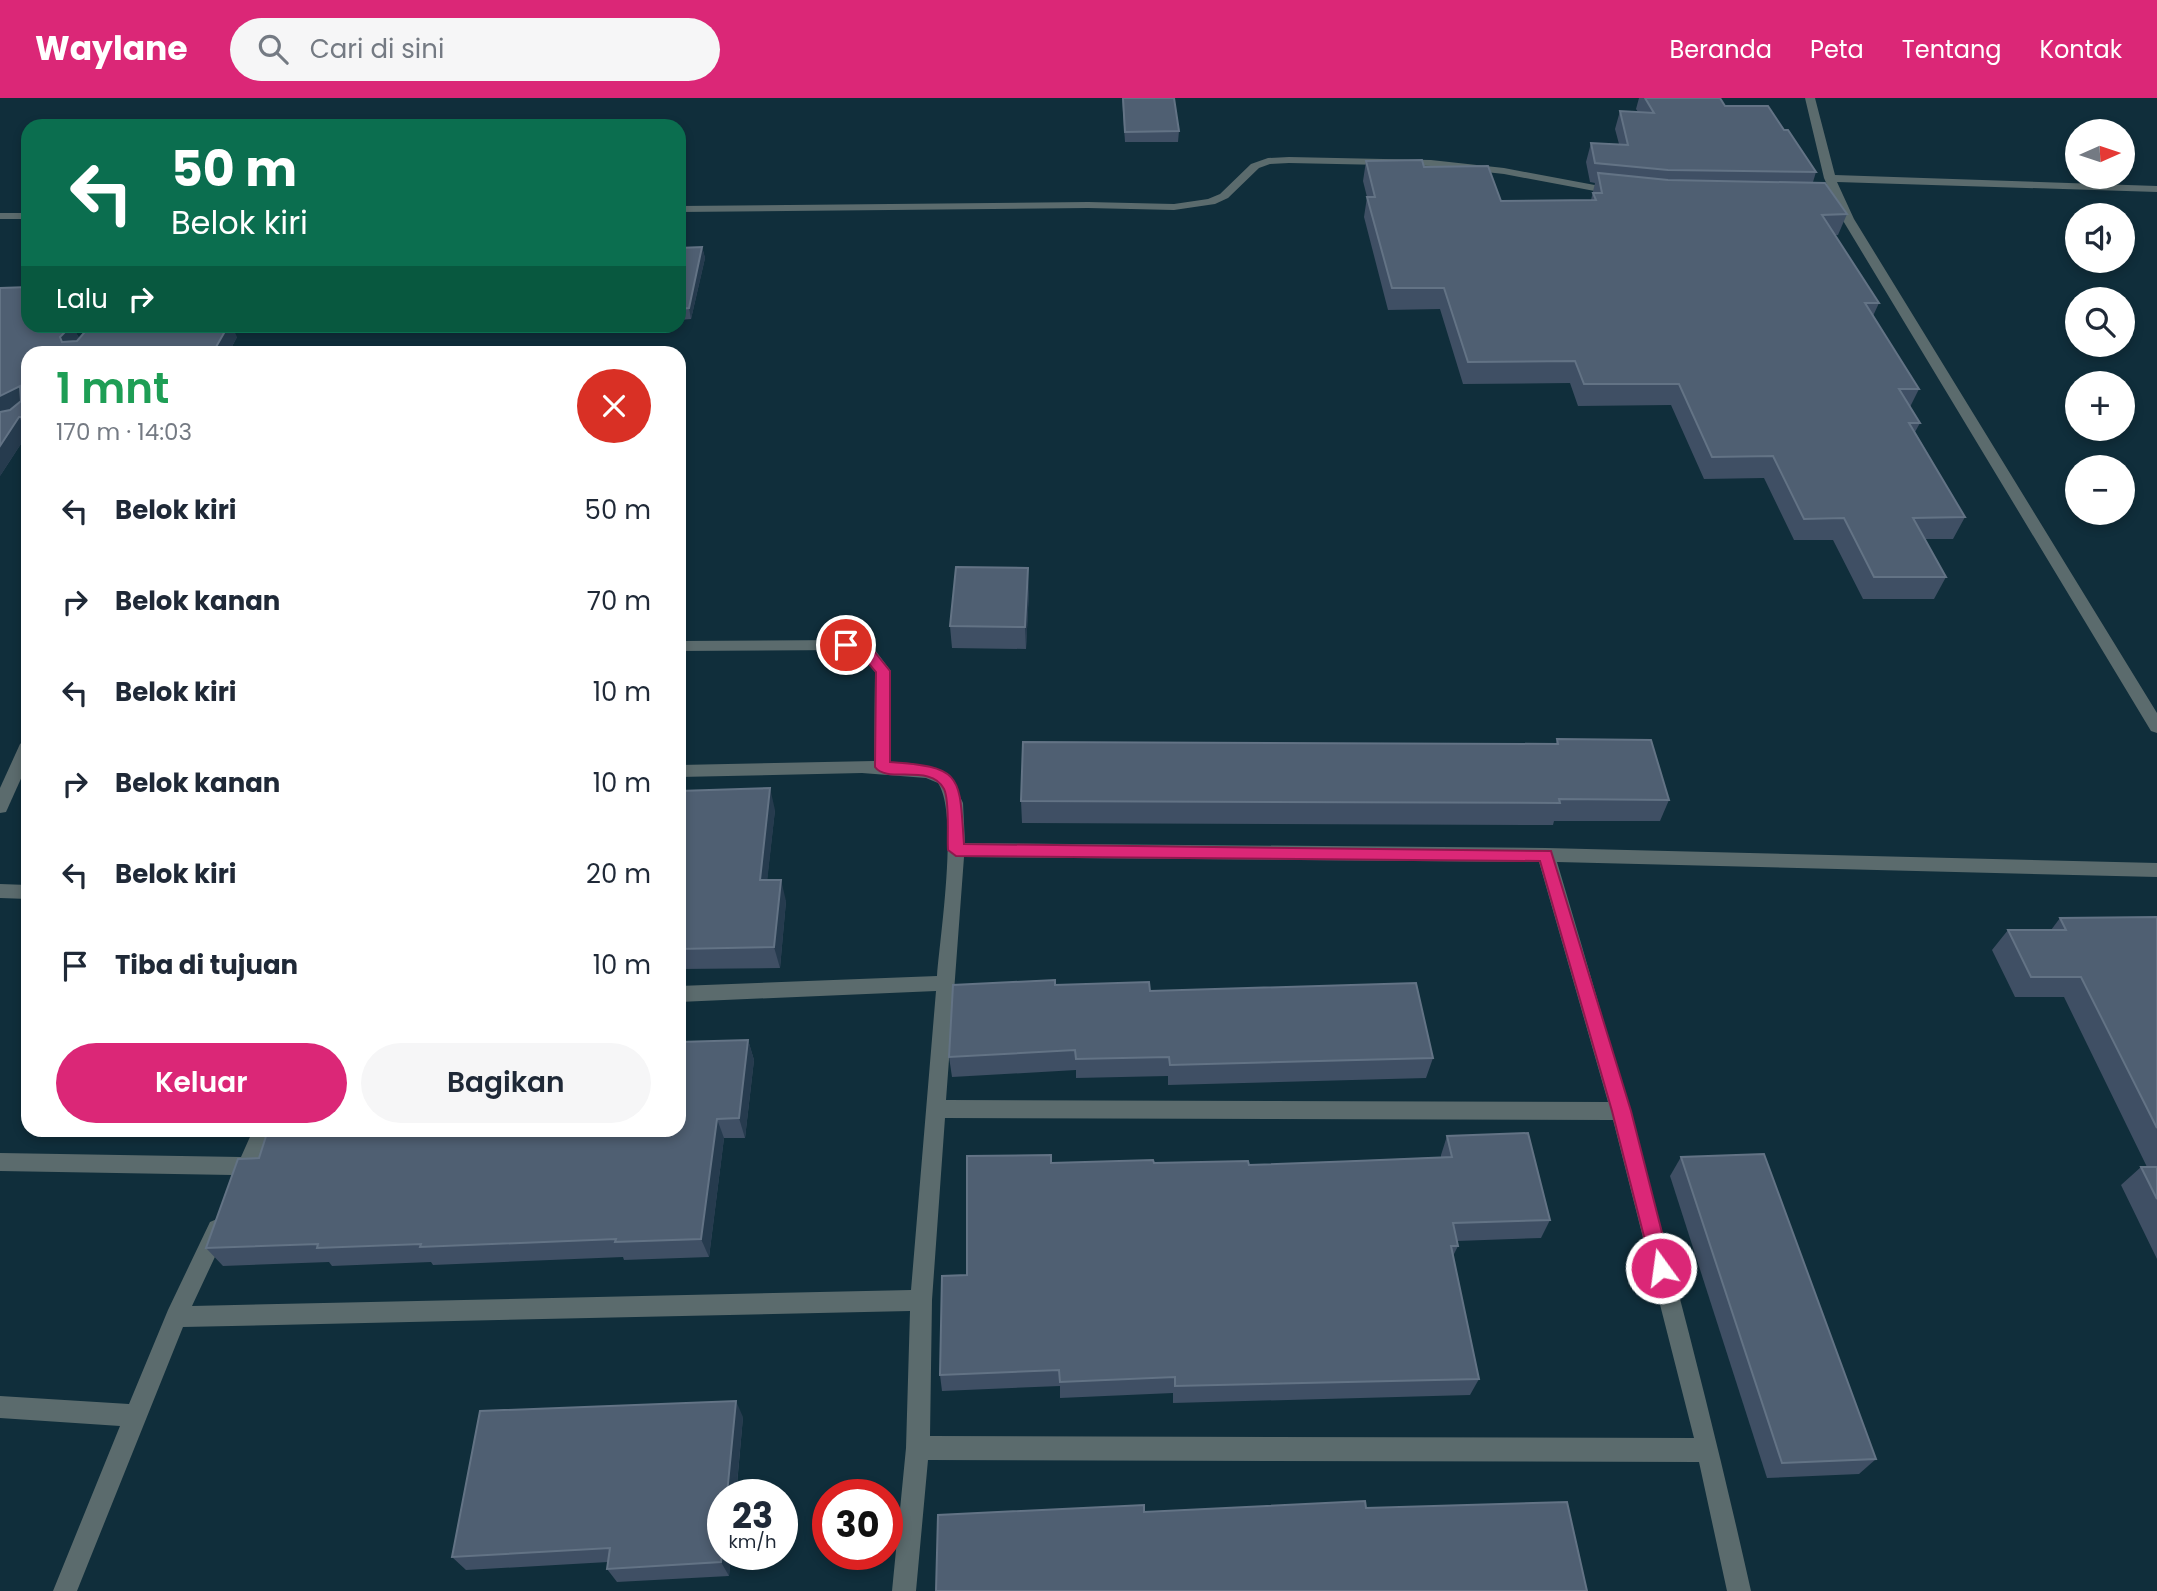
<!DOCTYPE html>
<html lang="id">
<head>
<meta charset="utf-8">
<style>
  body { margin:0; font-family:Poppins,sans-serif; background:#f6f6f7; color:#1f2937; height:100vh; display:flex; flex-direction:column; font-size:26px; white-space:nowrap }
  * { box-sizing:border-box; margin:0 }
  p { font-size:23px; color:#747a83 }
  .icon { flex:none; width:38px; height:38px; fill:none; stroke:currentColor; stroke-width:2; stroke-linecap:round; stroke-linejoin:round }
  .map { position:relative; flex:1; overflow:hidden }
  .side { position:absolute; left:21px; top:248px; width:665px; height:791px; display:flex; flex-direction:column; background:#fff; border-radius:21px; box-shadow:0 4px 10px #0003 }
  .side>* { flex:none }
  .top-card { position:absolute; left:21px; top:21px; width:665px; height:214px; border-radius:21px; box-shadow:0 4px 10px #0003; background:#0b6e4f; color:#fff; overflow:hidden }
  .needle { width:46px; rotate:87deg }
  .fabs { position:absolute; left:2065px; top:21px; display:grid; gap:14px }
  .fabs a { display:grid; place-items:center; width:70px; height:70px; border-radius:50%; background:#fff; box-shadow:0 4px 10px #0003; font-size:35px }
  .speed { position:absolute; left:707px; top:1381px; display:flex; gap:14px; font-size:35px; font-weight:700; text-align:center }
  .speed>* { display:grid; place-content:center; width:91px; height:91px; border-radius:50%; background:#fff; box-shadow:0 4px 10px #0003; line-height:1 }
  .speed small { font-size:18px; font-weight:400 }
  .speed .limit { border:10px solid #d22; background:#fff; color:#111 }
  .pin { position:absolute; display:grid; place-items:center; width:60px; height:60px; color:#fff; margin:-30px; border:4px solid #fff; border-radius:50%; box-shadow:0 2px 7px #0007 }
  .me { position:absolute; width:77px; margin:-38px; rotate:346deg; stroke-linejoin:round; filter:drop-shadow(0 0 5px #0008) }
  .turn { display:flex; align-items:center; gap:24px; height:147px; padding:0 35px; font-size:32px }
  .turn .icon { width:91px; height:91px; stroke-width:2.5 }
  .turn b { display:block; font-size:49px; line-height:60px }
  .then { display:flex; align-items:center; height:66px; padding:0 35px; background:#0003; gap:14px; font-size:26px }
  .round { display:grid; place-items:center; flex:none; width:74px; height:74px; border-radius:37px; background:#f6f6f7 }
  .summary { display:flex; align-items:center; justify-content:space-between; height:119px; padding:0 35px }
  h1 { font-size:42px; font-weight:600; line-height:52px; color:#1e9e55 }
  .primary-button { display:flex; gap:14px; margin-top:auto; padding:14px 35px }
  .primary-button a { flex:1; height:80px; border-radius:42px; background:#db2777; color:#fff; font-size:28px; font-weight:600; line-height:80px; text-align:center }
  .primary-button a+a { background:#f6f6f7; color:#1f2937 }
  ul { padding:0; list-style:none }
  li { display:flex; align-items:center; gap:21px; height:91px; padding:0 35px }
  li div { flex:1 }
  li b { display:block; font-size:26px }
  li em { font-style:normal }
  header { display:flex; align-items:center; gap:42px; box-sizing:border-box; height:98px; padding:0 35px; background:#db2777; color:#fff }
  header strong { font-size:33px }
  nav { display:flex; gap:38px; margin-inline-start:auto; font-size:24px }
  .search { width:490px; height:63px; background:#f6f6f7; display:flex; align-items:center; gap:18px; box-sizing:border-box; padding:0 24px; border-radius:38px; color:#747a83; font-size:26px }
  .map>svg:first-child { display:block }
</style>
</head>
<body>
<header>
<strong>Waylane</strong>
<div class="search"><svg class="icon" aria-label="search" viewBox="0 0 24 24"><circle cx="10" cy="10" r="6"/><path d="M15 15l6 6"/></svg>Cari di sini</div>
<nav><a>Beranda</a><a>Peta</a><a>Tentang</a><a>Kontak</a></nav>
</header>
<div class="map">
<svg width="2157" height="1493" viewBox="0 0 2157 1493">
  <rect width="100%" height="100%" fill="#102e3b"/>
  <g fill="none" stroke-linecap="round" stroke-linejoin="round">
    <g fill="#5b6b6d" fill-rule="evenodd">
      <path d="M1805,0h10l20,77 322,11v6l-320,-10 17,37 303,494v20l-6,-2 -309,-512 -18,-41z"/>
      <path d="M1289,59l142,3 73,8 112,21 6,3 -6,3 -112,-21 -73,-8 -142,-3 -19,1 -11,4 -31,30 -13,6 -41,6 -86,-2 -409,4v-6l409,-4 86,2 34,-5 12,-5 31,-30 17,-6z"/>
      <rect x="0" y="115" width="28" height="6"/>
      <path d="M846,542l29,10 16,21 -1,91 39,4 21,9 13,28 2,40 581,5 611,15v14l-600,-15c72,241 139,483 194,729h-24l-28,-129 -771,-2 -12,131h-24l14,-143 4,-137 -727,16 -106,264h-24l67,-165 -120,-8v-22l129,8 39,-94 42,-88 7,-3 7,3 4,7 -36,77 719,-16 25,-299 -257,11v-16l258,-10c3,-40 22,-162 1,-193l-12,-5 -64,-5 -183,4v-12l195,-4 1,-89 -12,-14 -19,-8 -165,1v-10zM964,759l575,5 69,240 -662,-2zM945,1020l668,2 81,318 -764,-2 2,-136z"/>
      <path d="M28,640v25l-22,49 -6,1v-25l20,-44z"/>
      <path d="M0,786l28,1v14l-28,-1z"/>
      <path d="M253,1032h20l-25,55 -7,2 -7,-2 -2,-10 -232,-4v-18l241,4z"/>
    </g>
  </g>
  <g fill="#3f4f64">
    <path d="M1122,0h52l5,33 -1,11h-53z"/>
    <path d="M1639,0h81l5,8 59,24 32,42 -3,10 34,32 -9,21h-3l44,68 -6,13 46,73 -9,18 10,16 -5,9 50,85 -12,22h-28l21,38 -12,22h-71l-30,-59h-39l-30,-62 -60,1 -33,-74 -93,1 -8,-23 -107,1 -23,-75 -52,1 -24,-93 3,-20 -4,-16 3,-20 58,6 77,34 90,-1 4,-17 -5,-1 -4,-20 5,-19 28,1 -4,-15 5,-18 18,1 -2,-3z"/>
    <path d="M702,149l3,11 -14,61 -12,1v-72z"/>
    <path d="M28,228h51l-4,5 4,7 158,-1 -9,17h-200v79l-28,43z"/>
    <path d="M1029,492l-3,59 -74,-1 -2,-22z"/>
    <path d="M1557,641l112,61 -9,21h-106l-1,4 -531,-2 -1,-22 535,-57z"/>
    <path d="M679,693l96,19 -8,70 19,21 -6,67 -101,1z"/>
    <path d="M2157,819v342l-36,-74 20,-18h6l-83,-170h-49l-23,-47 16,-20h43l9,-12z"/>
    <path d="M1055,887l95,6 283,67 -7,20 -258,7v-9l-92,2v-8l-124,7 -3,-20z"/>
    <path d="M748,942l6,20 -9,78h-21l-15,119 -85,3 -1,-3 -190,8 -2,-3 -99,4 -3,-4 -106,4 -17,-18 53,-90z"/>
    <path d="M1447,1038l103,84 -9,18 -84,3 1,5 -5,10 26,123 -9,16 -297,8v-10l-113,5v-12l-118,5 -2,-16 27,-100 84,-112 198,2 192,-8v-2z"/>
    <path d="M1681,1059l195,302 -17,15 -92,4 -97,-302z"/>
    <path d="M743,1319l-14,159 -112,6 -10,-13 1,-7 -142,8 -14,-13z"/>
  </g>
  <g fill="#263b4e">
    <path d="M702,149l3,11 -14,61 -2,-11z"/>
    <path d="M62,228h17l-4,5 5,8 -12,13 -8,-15z"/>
    <path d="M228,228h4l5,11 -9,17h-16z"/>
    <path d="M20,288l8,15 -28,15v-20z"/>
    <path d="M19,319l9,16 -28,43v-30z"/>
    <path d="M1028,470l1,22 -3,59 -1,-22z"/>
    <path d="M770,690l5,22 -10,91 -5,-21z"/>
    <path d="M781,782l5,21 -6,67 -6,-21z"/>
    <path d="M748,942l6,20 -9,78 -6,-20z"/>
    <path d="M717,1021l7,19 -15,119 -8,-18z"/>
    <path d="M736,1303l7,16 -7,77h-9z"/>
    <path d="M723,1448v8h8l-2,22 -8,-14z"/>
  </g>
  <g fill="#4f5f72" stroke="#637385" stroke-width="2">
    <path d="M1123,0h51l5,33 -54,1z"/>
    <path d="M1645,0h75l5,8h43l16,24h4l28,42 -148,-2 -73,-7 -4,-20 37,2 -8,-34 34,2z"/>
    <path d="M1422,62l2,7 64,-1 13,35 95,-1 -3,-7h9l-4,-20 70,7 157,3 22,31 -25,1 57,88h-14l54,86h-20l21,34h-11l56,94 -52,1 33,59h-72l-30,-59 -40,1 -31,-63 -61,1 -33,-73h-95l-9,-23 -107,1 -24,-74h-52l-25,-91h8l-9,-36z"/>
    <path d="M702,149l-13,61 -10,1v-61z"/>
    <path d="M28,189v39h43l-11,11 2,5 15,-1 13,-15h138l-16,28h-184v63h-9l-19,29v-34l10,-2 11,-9 -1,-15 -20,10v-108z"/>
    <path d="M956,469l72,1 -3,59 -75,-1z"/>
    <path d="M1557,641l94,1 18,60 -110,-1 1,4 -539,-2 2,-59 535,2z"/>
    <path d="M770,690l-10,92h21l-7,67 -95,2v-158z"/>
    <path d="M2157,819v211l-76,-151h-50l-23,-47h58l-6,-12z"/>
    <path d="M1055,882v5l94,-3 1,9 266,-8 17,75 -263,7 -1,-8 -93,2 -1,-9 -126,7 4,-72z"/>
    <path d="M748,942l-9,78 -22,1 -16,120 -86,3 1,-3 -196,8 1,-3 -104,4 1,-4 -112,4 32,-89 21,-1 9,-28h411v-88z"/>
    <path d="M1528,1035l22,87 -97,3 5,23h-7l28,133 -304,7v-9l-115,5 -1,-12 -119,5 2,-99 25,-1v-119l84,-1v8l102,-3 1,3 94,-2 1,4 107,-4 96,-4 -5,-21z"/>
    <path d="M1764,1056l112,305 -94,4 -101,-306z"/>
    <path d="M2141,1069h16v32z"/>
    <path d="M736,1303l-9,93h-4v52l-2,16 -114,7 3,-21 -158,9 28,-146z"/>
    <path d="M1365,1403l1,7 201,-6 20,89h-651l2,-76 206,-10v7z"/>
  </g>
  <path fill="#db2777" stroke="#8e194d" stroke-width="2" d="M846,543l28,10 16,20v91c74,5 69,14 74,82l587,7 80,260 40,157 -3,6 -7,3 -6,-3 -3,-6 -40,-157 -72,-250 -584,-5 -8,-6c-1,-14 2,-49 -4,-61 -13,-26 -57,-5 -69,-22l1,-95 -12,-14 -23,-9 -2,-4z"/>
</svg>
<div class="fabs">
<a><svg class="needle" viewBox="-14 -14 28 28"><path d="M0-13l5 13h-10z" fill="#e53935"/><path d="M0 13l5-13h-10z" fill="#747a83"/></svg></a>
<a><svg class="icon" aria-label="sound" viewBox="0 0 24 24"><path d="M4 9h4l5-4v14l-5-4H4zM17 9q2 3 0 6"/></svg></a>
<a><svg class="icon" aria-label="search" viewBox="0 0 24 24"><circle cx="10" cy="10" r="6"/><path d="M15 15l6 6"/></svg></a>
<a>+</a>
<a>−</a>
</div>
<div class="speed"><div>23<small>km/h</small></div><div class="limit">30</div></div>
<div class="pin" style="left:846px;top:547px;background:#d93025"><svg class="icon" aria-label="arrive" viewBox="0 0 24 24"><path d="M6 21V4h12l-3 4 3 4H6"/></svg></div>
<svg class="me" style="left:1661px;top:1170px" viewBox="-20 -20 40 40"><circle r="17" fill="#db2777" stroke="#fff" stroke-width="3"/><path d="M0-11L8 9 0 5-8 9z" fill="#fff"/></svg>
<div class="top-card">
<div class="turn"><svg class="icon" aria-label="left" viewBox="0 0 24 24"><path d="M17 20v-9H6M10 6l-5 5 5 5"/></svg><div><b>50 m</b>Belok kiri</div></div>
<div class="then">Lalu<svg class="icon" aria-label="right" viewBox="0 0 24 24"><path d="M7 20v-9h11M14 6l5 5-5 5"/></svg></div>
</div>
<section class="side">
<div class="summary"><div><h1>1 mnt</h1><p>170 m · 14:03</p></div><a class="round" style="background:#d93025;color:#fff"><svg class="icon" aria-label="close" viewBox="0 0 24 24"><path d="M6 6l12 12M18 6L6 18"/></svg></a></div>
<ul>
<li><svg class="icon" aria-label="left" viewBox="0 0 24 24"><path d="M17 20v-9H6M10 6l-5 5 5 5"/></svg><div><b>Belok kiri</b></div><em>50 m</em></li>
<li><svg class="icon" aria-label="right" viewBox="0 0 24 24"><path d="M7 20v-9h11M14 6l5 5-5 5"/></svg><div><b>Belok kanan</b></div><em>70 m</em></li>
<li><svg class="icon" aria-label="left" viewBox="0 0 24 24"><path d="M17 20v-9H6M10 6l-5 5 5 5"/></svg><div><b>Belok kiri</b></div><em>10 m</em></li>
<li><svg class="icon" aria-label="right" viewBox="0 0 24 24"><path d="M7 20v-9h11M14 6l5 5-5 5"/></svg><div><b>Belok kanan</b></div><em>10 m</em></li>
<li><svg class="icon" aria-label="left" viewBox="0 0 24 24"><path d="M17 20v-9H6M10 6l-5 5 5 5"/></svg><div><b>Belok kiri</b></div><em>20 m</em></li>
<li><svg class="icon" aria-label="arrive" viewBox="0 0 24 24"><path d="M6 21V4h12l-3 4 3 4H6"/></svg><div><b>Tiba di tujuan</b></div><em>10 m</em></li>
</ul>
<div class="primary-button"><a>Keluar</a><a>Bagikan</a></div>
</section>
</div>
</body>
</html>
